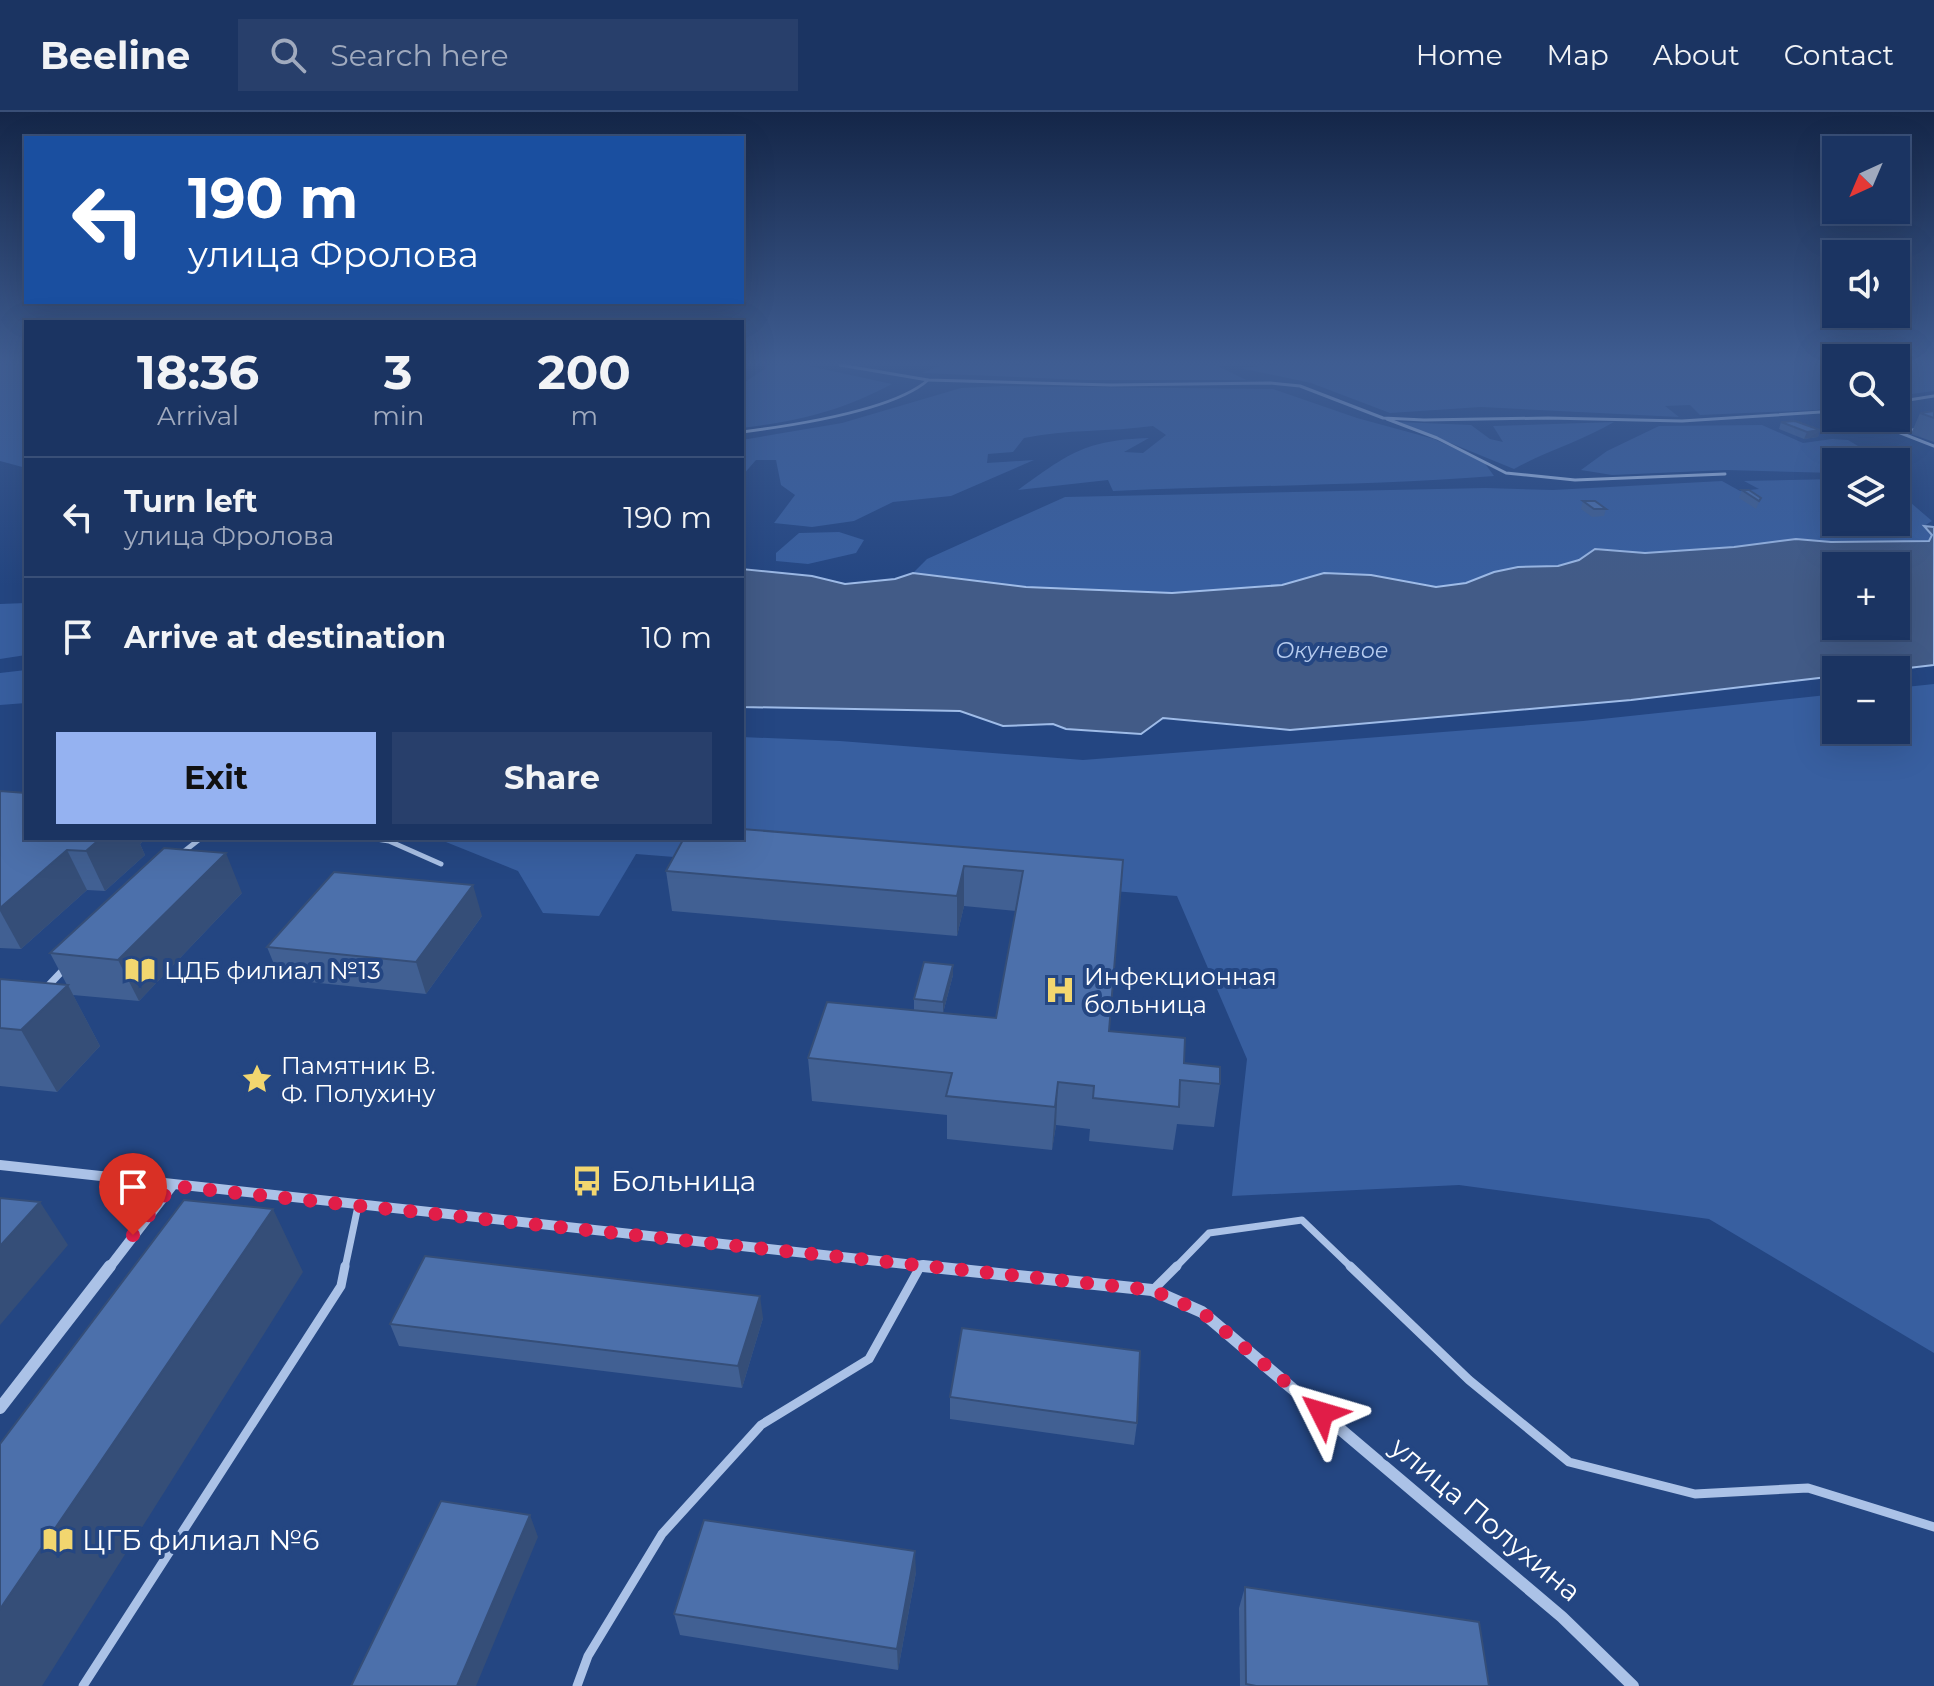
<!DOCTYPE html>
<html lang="en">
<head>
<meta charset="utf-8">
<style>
  body { margin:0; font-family:Montserrat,sans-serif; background:#283f6b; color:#f1f3f6; height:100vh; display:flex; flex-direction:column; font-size:30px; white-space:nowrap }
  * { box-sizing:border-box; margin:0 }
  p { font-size:26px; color:#a0aabe }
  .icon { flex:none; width:44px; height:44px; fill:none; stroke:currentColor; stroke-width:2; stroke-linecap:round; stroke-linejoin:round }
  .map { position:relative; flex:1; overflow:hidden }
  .sheet { position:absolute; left:24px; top:208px; width:720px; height:520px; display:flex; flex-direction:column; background:#1b3462; border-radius:0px; box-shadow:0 8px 32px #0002,0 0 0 2px #394f77 }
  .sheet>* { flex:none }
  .guide { position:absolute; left:24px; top:24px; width:720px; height:168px; border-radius:0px; box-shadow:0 8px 32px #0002,0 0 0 2px #394f77; background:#1a4fa0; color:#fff; overflow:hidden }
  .needle { width:52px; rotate:224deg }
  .controls { position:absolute; left:1822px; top:24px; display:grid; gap:16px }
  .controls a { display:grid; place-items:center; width:88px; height:88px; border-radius:0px; background:#1b3462; box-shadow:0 8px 32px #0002,0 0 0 2px #394f77; font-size:40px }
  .pin { position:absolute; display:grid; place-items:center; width:68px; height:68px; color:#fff; margin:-82px -34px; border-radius:50% 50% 50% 0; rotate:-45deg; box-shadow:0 0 8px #0007 }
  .pin .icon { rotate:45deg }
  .me { position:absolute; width:88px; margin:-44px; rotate:310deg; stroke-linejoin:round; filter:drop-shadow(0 0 6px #0008) }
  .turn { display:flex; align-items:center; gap:28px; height:168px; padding:0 32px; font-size:36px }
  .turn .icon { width:104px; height:104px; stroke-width:2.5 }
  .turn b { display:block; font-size:56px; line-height:68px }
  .eta { display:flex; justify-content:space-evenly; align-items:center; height:136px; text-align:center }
  .eta b { font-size:48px; font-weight:700; line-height:56px }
  .cta { display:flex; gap:16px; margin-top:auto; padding:16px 32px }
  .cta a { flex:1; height:92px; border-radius:0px; background:#95b2f1; color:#111; font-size:32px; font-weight:700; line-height:92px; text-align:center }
  .cta a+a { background:#283f6b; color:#f1f3f6 }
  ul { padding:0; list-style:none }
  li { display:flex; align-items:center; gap:24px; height:120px; padding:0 32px; border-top:2px solid #394f77 }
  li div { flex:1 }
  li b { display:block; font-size:30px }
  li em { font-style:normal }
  header { display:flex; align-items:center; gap:48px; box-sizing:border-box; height:112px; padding:0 40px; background:#1b3462; border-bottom:2px solid #394f77 }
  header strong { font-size:38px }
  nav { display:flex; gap:44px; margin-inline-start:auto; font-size:28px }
  .search { width:560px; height:72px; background:#283f6b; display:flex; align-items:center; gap:20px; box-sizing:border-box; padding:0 28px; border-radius:0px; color:#a0aabe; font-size:30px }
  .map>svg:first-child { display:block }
</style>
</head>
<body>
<header>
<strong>Beeline</strong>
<div class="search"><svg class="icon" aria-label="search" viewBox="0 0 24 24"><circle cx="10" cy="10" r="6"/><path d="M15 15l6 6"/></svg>Search here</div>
<nav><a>Home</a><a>Map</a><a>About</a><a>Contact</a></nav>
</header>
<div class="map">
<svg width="1934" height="1574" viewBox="0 0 1934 1574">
  <rect width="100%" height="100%" fill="#244682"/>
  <g fill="#385fa0">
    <path d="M0,253h26v103l-26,-7z"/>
    <path d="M764,253h40l88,19c-51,27 -93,37 -150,44v-44l24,-16z"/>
    <path d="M942,253h274l30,15h-161l-163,-7z"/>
    <path d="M1271,253h565v40l-19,5 -117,5 -10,-10 -25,1 14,11 -198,-10 -91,6 -79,-30 -71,-15z"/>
    <path d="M1896,253h38v26l-38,5z"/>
    <path d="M1003,274l270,3 84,29 77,21 50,23 10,14c-127,10 -254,9 -381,15l-5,-11 -90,10c50,-36 67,-50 131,-52l-25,14 19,1 23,-18 -13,-9c-43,6 -87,3 -129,12l-11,14 -25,2 -1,9 47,-3 -83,36 -58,6 -39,19 -42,6 -38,-4 21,-28 -14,-10 -5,-25h-20l-14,16v-36l100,-17 119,-35z"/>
    <path d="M1399,310l72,3 19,14 13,3 -10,-16 121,-4c-32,19 -68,29 -100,47z"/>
    <path d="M1762,313l41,18 29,-4 16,1 10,6 5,16h-27v11l-110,-3 -114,5 -31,-5 26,-19 52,-25z"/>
    <path d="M1836,367v43h60v-32l36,31 -8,5 8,10 -3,5 -98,1 -35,-3 -62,8 -89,6 -50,-4 -16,11 -21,6 -40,1 -24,5 -28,11 -31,4 -64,-12 -47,-2 -42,12 -110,8 -146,-6 -113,-14 14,-14 138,-62 421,-9 67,2 169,-9 18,10 19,-2 -15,-8z"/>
    <path d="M839,420l25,8 -8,13 -48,11 -32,-3v-8l23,-20z"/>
    <path d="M26,491v52l-26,4v-55z"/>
    <path d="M26,558v33l-26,2v-32z"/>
    <path d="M1934,572v669l-225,-134 -250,-34 -227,11 15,-137 -70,-163 -541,-42 -37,62 -56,-3 -25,-42 -82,-33h306v-101l98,4 243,19 500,-39 253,-27v36h60v-42z"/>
  </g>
  <path fill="#425b87" stroke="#9fbce8" stroke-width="2" fill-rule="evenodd" d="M1924,414l10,1v138l-43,5h-55v6l-205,24 -341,30 -127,-12 -22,16 -75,-5 -13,-5 -50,2 -43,-15 -218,-4v-138l70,7 33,8 50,-5 18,-6 113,14 146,6 110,-8 42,-12 47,2 65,12 30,-4 28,-11 24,-5 40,-1 21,-6 16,-11 50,4 89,-6 62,-8 35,3 98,-1 3,-6zM1896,454v60h-60v-60z"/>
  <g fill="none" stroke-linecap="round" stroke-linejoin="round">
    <g stroke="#abc2e7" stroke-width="3">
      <path d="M840,253l88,15 183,5 159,-2 30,3 83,32 41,2 124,-2 134,3 154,-10"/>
      <path d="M1896,290l38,-6"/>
      <path d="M1387,307l50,19 69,35 69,7 150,-6"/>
      <path d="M1934,315l-36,5 36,14"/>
      <path d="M742,320c47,-6 151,-21 186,-52"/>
    </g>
    <g stroke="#abc2e7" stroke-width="5">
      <path d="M370,726l19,3 52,23"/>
      <path d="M182,741l19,-15"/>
    </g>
    <g stroke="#abc2e7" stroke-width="7">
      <path d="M46,876l20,-21"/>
      <path d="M345,1156l13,-62"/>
      <path d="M1175,1156l34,-35 93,-13 50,48"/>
    </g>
    <g stroke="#abc2e7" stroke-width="9">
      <path d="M1350,1154l119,114 100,82 126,32 113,-6 126,39"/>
      <path d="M1154,1177l23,-23"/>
      <path d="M83,1574l258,-400 4,-20"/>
      <path d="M577,1574l11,-30 74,-122 99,-109 108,-66 51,-92"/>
    </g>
    <g stroke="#abc2e7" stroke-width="10">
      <path d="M0,1053l942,103"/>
      <path d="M109,1156l63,-82"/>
    </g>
    <g stroke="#abc2e7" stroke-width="12">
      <path d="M923,1154l229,24 50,22 360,305 71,69"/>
      <path d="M0,1296l110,-142"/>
    </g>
  </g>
  <g fill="#416093">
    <path d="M1934,299v31l-23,-8 9,-21z"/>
    <path d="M1781,310l39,8 -2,7 -14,2 -25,-10z"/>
    <path d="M1742,378l19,8 -5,11 -17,-11z"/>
    <path d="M1583,389l23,8 -2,7 -12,1 -11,-8z"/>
    <path d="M0,679l26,47h119v1l-5,5 5,11 -40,36 -18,-1 -66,59 -21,-1z"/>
    <path d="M1123,748l-14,171 75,32 36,21 -6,43 -37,-3 -4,26 -84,-9 1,-12 -34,-4 -4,25 -105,-11v-24l-135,-14 -4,-43 106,-48v-11l39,-34v10l-10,38 53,5 20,-107 -52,-5 -7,30 -285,-25 -6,-40z"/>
    <path d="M242,781l-103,108 -66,-6 27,51 -43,46 -57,-6v-107l67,6 -17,-32z"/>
    <path d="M482,804l-56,78 -146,-15 -13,-32z"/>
    <path d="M763,1206l-21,70 -343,-42 -9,-22z"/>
    <path d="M950,1285l187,26 -3,22 -184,-26z"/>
    <path d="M916,1460l-18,98 -218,-35 -6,-21z"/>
    <path d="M1245,1475l244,99h-249l-1,-78z"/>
  </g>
  <g fill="#354e78">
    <path d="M1820,318l-2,7 -14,2 3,-7z"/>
    <path d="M101,726h44v1l-5,5 5,11 -40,36 -19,-40z"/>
    <path d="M67,738l20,40 -66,59 -21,-38v-3z"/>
    <path d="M226,741l16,40 -103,108 -21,-41z"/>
    <path d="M964,754v40l-7,30v-40z"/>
    <path d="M473,773l9,31 -56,78 -10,-32z"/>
    <path d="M953,853v10l-10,38v-11z"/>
    <path d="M68,873l32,61 -43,46 -36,-62z"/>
    <path d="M1058,970l-2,43 -4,25 3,-43z"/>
    <path d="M40,1090l28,43 -68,80v-79z"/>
    <path d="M273,1097l30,63 -261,414h-42v-77z"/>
    <path d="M760,1184l3,22 -21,70 -4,-22z"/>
    <path d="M530,1403l8,22 -62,149h-19z"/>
    <path d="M915,1439l1,21 -18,98 -1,-21z"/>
  </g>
  <g fill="#4c70ab" stroke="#354e78" stroke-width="2">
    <path d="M1934,299v7l-14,-5z"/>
    <path d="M1795,309l25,9 -13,2 -26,-10z"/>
    <path d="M1742,378h7l12,8 -2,3z"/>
    <path d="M1583,389h12l11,8h-12z"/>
    <path d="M0,679l26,2v45h75l-15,13 -19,-1 -67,58z"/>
    <path d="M742,717l381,31 -14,171 76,7 -1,25 36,4v17l-40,-4 -1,27 -86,-9 1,-12 -36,-4 -3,25 -109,-11 6,-23 -144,-15 19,-56 169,16 27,-147 -59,-5 -7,30 -291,-25 18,-33h58z"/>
    <path d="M164,736l62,5 -108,107 -68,-7z"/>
    <path d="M334,760l139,13 -57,77 -149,-15z"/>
    <path d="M924,850l29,3 -10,37 -29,-3z"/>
    <path d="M0,867l68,6 -47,45 -21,-2z"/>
    <path d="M0,1086l40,4 -40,44z"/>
    <path d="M184,1088l89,9 -273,400v-165z"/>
    <path d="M425,1144l335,40 -22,70 -348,-42z"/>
    <path d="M962,1216l178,23 -3,72 -187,-26z"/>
    <path d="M441,1389l89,14 -73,171h-106z"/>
    <path d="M704,1408l211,31 -18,98 -223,-35z"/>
    <path d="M1245,1475l234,35 10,64h-233l-10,-2z"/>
  </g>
  <linearGradient id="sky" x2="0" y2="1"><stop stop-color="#142648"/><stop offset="0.53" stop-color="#3f5d92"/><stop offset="1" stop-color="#3f5d92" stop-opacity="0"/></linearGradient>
  <rect width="1934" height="474" fill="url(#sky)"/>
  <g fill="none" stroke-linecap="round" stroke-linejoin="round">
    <path stroke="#e11d48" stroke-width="14" stroke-dasharray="0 25.2" d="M133,1123l39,-49 980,104 50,22 120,101"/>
  </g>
  <defs>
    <g id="library-bare" transform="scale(2.4)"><path d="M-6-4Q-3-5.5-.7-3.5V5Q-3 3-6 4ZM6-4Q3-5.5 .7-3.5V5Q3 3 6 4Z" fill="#f2d66f" stroke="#244682" stroke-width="2.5" paint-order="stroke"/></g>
    <g id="hospital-bare" transform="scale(2.4)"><path d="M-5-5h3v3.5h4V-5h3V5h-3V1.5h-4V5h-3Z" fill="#f2d66f" stroke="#244682" stroke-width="2.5" paint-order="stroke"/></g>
    <g id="sight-bare" transform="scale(2.4)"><path d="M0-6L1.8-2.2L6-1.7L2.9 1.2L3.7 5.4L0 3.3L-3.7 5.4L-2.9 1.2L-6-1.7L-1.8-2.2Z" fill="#f2d66f" stroke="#244682" stroke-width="2.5" paint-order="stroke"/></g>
    <g id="bus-bare" transform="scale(2.4)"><path d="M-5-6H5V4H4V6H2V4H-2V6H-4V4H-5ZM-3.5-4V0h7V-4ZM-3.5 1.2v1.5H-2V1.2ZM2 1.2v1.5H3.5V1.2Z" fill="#f2d66f" stroke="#244682" stroke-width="2.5" paint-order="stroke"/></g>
  </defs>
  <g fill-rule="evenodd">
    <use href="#library-bare" x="140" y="858"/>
    <use href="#hospital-bare" x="1060" y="878"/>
    <use href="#sight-bare" x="257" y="967"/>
    <use href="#bus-bare" x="587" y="1069"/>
    <use href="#library-bare" x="58" y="1428"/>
  </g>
  <g text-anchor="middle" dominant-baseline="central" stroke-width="8" stroke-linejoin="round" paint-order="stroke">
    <g font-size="22" font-style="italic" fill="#b7ccef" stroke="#244682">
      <text x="1332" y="538">Окуневое</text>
    </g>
    <g font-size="24" fill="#fff" stroke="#244682" text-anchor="start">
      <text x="164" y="858">ЦДБ филиал №13</text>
      <text x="1084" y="864">Инфекционная<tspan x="1084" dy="28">больница</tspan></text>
      <text x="281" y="953">Памятник В.<tspan x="281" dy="28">Ф. Полухину</tspan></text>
    </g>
    <g font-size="28" fill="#fff" stroke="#244682" text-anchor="start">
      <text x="611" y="1069">Больница</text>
      <text x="82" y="1428">ЦГБ филиал №6</text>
    </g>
    <g font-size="28" fill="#fff" stroke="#244682">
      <text transform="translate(1486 1407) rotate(40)">улица Полухина</text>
    </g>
  </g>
</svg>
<div class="controls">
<a><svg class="needle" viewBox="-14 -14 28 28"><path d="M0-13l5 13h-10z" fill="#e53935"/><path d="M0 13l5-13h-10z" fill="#a0aabe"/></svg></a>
<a><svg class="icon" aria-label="sound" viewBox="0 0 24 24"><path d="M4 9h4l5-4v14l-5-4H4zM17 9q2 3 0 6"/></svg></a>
<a><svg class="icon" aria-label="search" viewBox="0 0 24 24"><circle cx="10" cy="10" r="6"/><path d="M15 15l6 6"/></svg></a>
<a><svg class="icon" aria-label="layers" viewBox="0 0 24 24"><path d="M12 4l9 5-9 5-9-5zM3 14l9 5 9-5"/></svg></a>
<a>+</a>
<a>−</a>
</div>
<div class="pin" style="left:133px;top:1123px;background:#d93025"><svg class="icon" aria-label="arrive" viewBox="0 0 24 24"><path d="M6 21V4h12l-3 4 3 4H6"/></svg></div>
<svg class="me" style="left:1322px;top:1301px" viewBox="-20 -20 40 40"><path d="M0-17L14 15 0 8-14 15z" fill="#e11d48" stroke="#fff" stroke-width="4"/></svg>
<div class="guide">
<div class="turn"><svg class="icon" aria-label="left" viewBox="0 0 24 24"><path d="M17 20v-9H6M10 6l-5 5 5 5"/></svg><div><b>190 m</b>улица Фролова</div></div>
</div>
<section class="sheet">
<div class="eta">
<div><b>18:36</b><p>Arrival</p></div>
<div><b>3</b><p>min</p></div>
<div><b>200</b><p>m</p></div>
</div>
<ul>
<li><svg class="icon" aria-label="left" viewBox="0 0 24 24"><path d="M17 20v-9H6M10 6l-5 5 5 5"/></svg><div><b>Turn left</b><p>улица Фролова</p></div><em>190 m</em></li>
<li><svg class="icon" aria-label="arrive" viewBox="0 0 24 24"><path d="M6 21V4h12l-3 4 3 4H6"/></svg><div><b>Arrive at destination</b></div><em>10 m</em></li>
</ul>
<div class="cta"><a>Exit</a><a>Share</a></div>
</section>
</div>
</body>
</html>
